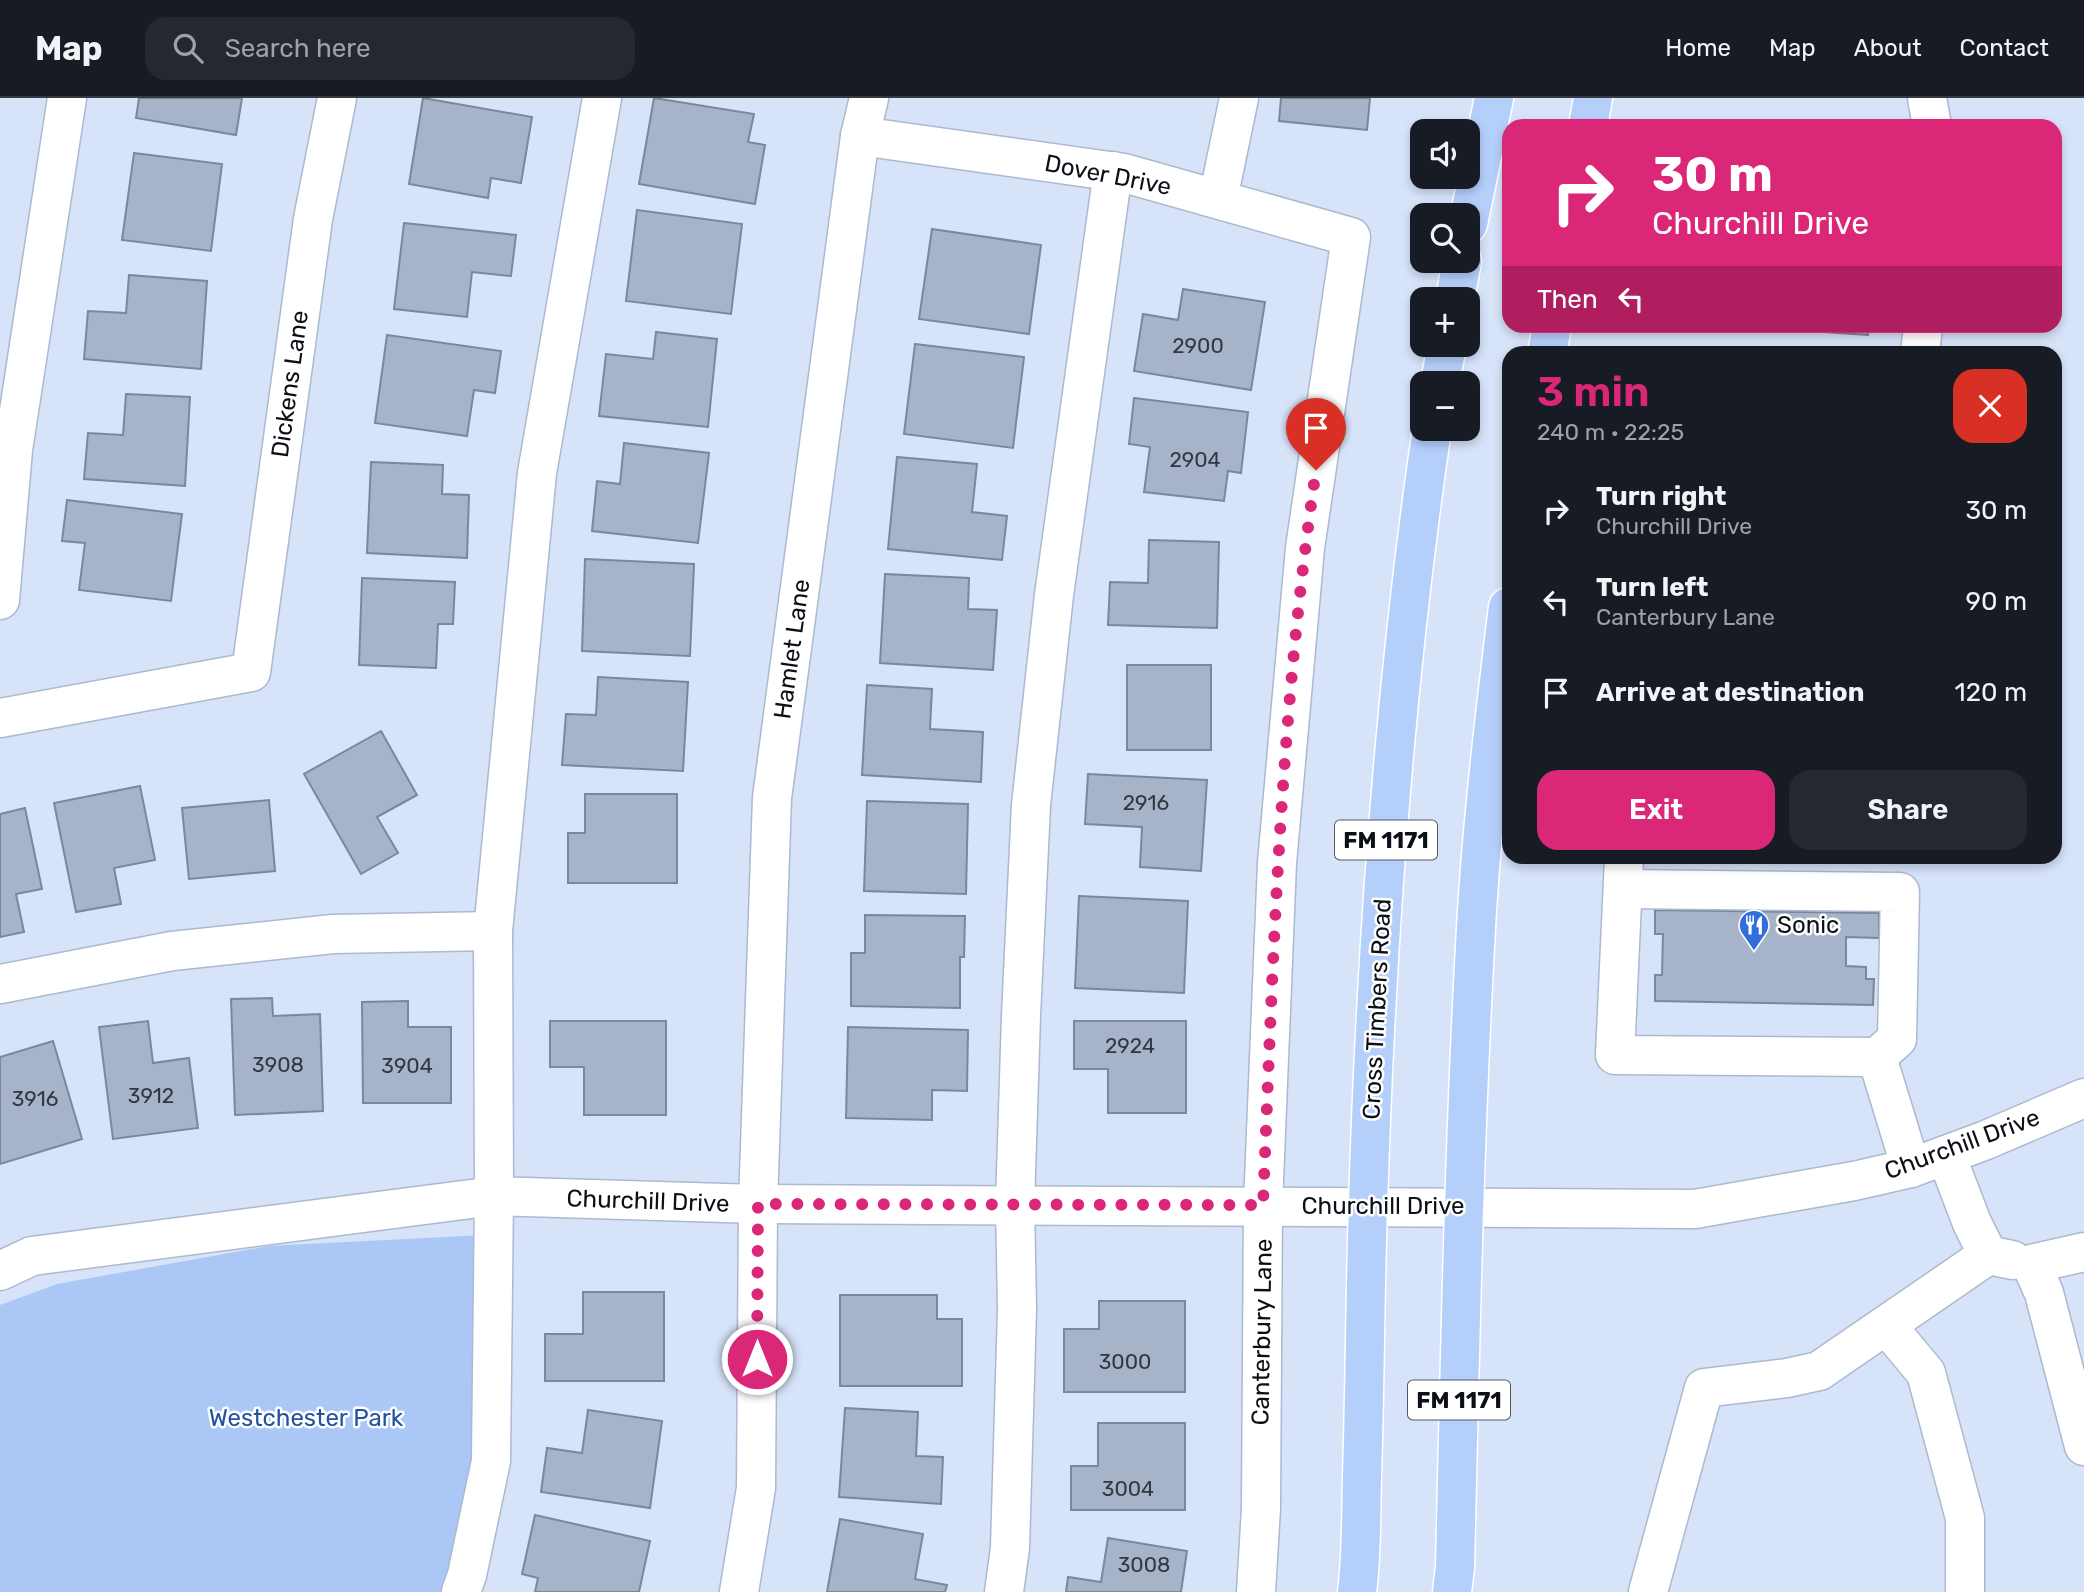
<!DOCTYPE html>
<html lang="en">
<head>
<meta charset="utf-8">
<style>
  body { margin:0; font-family:Rubik,sans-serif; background:#242831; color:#f1f3f6; height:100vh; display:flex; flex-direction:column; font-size:26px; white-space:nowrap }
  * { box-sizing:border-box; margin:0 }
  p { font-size:23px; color:#9ea1a6 }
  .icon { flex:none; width:38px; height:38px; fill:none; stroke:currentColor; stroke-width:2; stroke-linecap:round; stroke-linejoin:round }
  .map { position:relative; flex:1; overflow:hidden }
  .details { position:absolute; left:1502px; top:248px; width:560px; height:518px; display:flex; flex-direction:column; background:#171b24; border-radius:21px; box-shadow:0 4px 10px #0003 }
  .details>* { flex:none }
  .guide { position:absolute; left:1502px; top:21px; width:560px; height:214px; border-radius:21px; box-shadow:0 4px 10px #0003; background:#db2777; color:#fff; overflow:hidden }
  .fabs { position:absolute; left:1410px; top:21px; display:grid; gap:14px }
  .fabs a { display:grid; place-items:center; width:70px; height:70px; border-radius:14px; background:#171b24; box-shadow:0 4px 10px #0003; font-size:35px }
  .pin { position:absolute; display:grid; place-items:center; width:60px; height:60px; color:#fff; margin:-72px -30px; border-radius:50% 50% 50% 0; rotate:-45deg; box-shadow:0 0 7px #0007 }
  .pin .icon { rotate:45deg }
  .me { position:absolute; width:77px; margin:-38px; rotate:0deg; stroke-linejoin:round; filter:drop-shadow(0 0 5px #0008) }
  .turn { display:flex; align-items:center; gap:24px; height:147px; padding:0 35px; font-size:32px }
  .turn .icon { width:91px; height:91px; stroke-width:2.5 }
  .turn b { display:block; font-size:49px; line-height:60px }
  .then { display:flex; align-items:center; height:66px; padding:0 35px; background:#0003; gap:14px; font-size:26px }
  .round { display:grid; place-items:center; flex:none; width:74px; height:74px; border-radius:21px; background:#242831 }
  .overview { display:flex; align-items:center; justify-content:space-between; height:119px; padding:0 35px }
  h1 { font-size:42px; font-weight:600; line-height:52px; color:#db2777 }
  .primary-button { display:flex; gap:14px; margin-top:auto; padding:14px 35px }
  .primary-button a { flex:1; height:80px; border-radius:21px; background:#db2777; color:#fff; font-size:28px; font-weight:600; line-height:80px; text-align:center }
  .primary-button a+a { background:#242831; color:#f1f3f6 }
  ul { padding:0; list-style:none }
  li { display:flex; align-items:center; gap:21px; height:91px; padding:0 35px }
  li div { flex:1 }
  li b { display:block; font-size:26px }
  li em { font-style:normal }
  header { display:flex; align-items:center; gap:42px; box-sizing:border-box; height:98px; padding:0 35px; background:#171b24; border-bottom:2px solid #363941 }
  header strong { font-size:33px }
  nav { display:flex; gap:38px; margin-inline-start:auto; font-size:24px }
  .search { width:490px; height:63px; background:#242831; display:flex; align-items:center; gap:18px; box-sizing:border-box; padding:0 24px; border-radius:21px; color:#9ea1a6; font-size:26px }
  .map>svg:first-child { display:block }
</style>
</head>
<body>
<header>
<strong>Map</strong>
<div class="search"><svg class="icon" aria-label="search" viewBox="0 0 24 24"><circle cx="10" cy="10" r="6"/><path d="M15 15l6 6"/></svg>Search here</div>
<nav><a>Home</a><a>Map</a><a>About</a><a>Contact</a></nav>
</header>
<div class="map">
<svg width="2084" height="1494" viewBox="0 0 2084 1494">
  <rect width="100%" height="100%" fill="#d6e3f9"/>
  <path fill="#abc7f6" d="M484,1137l-6,239 -29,118h-449v-287l57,-21 212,-38z"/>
  <g fill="#a6b3c8" stroke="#7b879a" stroke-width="2">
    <path d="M139,0h103l-6,37 -100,-17z"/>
    <path d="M423,0l109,19 -11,66 -30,-5 -3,20 -79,-14z"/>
    <path d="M654,0l100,16 -6,28 17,3 -10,59 -116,-20z"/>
    <path d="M1281,0h89l-3,32 -88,-9z"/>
    <path d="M134,55l88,11 -11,87 -89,-11z"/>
    <path d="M637,112l105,14 -11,90 -105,-13z"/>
    <path d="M404,125l112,12 -5,41 -39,-4 -5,45 -73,-8z"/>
    <path d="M932,131l109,16 -12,89 -110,-15z"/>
    <path d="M129,177l78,6 -6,88 -117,-10 4,-48 38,2z"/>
    <path d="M1183,191l82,13 -14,88 -117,-19 9,-57 35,6z"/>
    <path d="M1732,228h137l-1,9z"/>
    <path d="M656,234l61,7 -9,88 -109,-11 7,-62 47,5z"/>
    <path d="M387,237l114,16 -6,42 -21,-3 -7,46 -92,-13z"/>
    <path d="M915,246l109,13 -11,91 -109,-14z"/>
    <path d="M126,296l64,3 -5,89 -101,-7 4,-46 35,2z"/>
    <path d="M1134,300l114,14 -7,61 -13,-2 -4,30 -80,-9 6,-45 -21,-3z"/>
    <path d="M624,345l85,10 -11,90 -106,-12 5,-50 23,3z"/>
    <path d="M897,359l80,7 -5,48 35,4 -5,44 -114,-11z"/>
    <path d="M371,364l72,3 -1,29 27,1 -2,63 -100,-5z"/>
    <path d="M67,402l115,14 -11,87 -92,-11 6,-47 -23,-2z"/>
    <path d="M1149,442l70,2 -2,86 -109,-3 2,-43 38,1z"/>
    <path d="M585,461l109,5 -4,92 -108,-5z"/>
    <path d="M885,476l84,4 -1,31 29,1 -4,60 -113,-7z"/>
    <path d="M362,480l93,4 -2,42h-15l-2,44 -77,-3z"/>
    <rect x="1127" y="567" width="84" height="85"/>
    <path d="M598,579l90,5 -5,89 -121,-6 4,-51 30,1z"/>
    <path d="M867,587l65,4 -2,40 53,3 -2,50 -119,-7z"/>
    <path d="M381,633l36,64 -40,22 21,36 -37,21 -57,-100z"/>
    <path d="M1088,676l119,6 -6,91 -61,-4 2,-40 -57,-3z"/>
    <path d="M140,688l15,74 -41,8 7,36 -45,8 -22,-109z"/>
    <path d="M585,696h92v89h-109v-50h17z"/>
    <path d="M269,702l6,71 -86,8 -7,-71z"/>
    <path d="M867,703l101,3 -2,90 -102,-3z"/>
    <path d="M25,710l17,81 -26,5 8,38 -24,5v-123z"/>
    <path d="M1079,798l109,5 -4,92 -109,-5z"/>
    <path d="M1655,812l224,3v25l-33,-1v29l20,1v12h8l-1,26 -218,-4v-26h7l1,-41h-8z"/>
    <path d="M865,817l100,1 -1,41h-4v51l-109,-2v-53h14z"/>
    <path d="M272,900l1,18 47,-2 3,97 -88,4 -4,-116z"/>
    <path d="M408,903v26h43v76h-88l-1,-101z"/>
    <path d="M148,923l5,42 36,-5 9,70 -85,11 -14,-112z"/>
    <path d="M550,923h116v94h-82v-48h-34z"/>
    <path d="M1074,923h112v92h-78v-44h-34z"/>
    <path d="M848,929l120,3 -1,61 -35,-1v30l-86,-2z"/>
    <path d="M53,943l29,98 -82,25v-107z"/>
    <path d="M583,1194h81v89h-119v-47h38z"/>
    <path d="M840,1197h97v24h25v67h-122z"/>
    <path d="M1099,1203h86v91h-121v-63h35z"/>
    <path d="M845,1310l73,4 -2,44 27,1 -2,47 -102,-7z"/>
    <path d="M588,1312l74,11 -12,87 -109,-16 6,-44 35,5z"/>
    <path d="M1098,1325h87v87h-114v-44h27z"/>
    <path d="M535,1417l115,26 -11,51h-104l3,-14 -16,-4z"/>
    <path d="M840,1421l83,15 -8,45 32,6 -2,7h-118z"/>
    <path d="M1108,1440l79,13 -6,41h-115l2,-15 33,5z"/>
  </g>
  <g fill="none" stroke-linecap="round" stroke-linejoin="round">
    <g stroke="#acb9ce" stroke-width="41">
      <g id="minor">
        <path d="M1927,0l5,28"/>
        <path d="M860,38l264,37 227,64 -46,311 -28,315 -14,342 -2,303 -5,84"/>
        <path d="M1218,101l21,-101"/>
        <path d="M1920,256l3,-28"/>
        <path d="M0,502l13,-150 54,-352"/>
        <path d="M0,620l251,-46 62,-453 24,-121"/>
        <path d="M1624,760l-9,197 262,2 34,111"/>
        <path d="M1623,791l277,3 -3,147 -20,18"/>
        <path d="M0,886l172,-33 161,-17 160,-3"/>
        <path d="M1946,1057l26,68 16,32 24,5"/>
        <path d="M2084,1154l-53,12 13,29 40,153"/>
        <path d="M0,1173l32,-15 462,-60 264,8 937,5 159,-28 57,-13 75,-28 98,-42"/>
        <path d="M1886,1227l40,48 39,145v74"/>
        <path d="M461,1494l6,-17 24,-114 3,-265 -1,-265 44,-458 65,-375"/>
        <path d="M739,1494l17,-104 2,-284 14,-406 88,-662 9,-38"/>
        <path d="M1004,1494l6,-44 7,-239 -2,-105 6,-188 10,-211 23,-210 59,-424"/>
        <path d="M1648,1494l56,-204 83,-10 32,-7 169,-116"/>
      </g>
    </g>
    <g stroke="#fff" stroke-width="41">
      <g id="major">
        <path d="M1588,28l5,-28"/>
        <path d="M1468,126l26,-126"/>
        <path d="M1455,201l7,-38"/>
        <path d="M1547,256l5,-28"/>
        <path d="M1440,285l7,-38"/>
        <path d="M1357,1494c5,-38 4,-78 5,-117 3,-90 3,-180 6,-270 8,-260 26,-519 64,-776"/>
        <path d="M1452,1494l3,-25c5,-213 9,-426 21,-639 6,-107 19,-215 32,-321"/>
      </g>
    </g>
    <use href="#minor" stroke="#fff" stroke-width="38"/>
    <use href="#major" stroke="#b5cffb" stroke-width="38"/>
  </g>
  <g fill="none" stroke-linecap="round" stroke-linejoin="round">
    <path stroke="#db2777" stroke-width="12" stroke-dasharray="0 21.6" d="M757,1261l1,-155 505,1c10,-245 17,-492 53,-735"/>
  </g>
  <defs>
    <g id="restaurant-pin" transform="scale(1.575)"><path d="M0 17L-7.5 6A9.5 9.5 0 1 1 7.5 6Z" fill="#2f6edb" stroke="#fff"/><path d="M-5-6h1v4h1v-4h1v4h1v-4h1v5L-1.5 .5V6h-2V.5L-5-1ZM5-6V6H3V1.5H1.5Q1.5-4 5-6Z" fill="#fff"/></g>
  </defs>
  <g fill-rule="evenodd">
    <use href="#restaurant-pin" x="1754" y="827"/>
  </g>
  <g text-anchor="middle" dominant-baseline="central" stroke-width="5" stroke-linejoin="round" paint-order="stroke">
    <g font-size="21" fill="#323842">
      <text x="1198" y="247">2900</text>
      <text x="1195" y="361">2904</text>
      <text x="1146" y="704">2916</text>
      <text x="1130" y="947">2924</text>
      <text x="278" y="966">3908</text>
      <text x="407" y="967">3904</text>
      <text x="151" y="997">3912</text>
      <text x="35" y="1000">3916</text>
      <text x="1125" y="1263">3000</text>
      <text x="1128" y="1390">3004</text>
      <text x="1144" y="1466">3008</text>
    </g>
    <g fill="#fff" stroke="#54575c" stroke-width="2">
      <rect x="1335" y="722.5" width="102" height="39" rx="5"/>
      <rect x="1408" y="1282.5" width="102" height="39" rx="5"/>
    </g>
    <g font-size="23" font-weight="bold" fill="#0b0f16">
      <text x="1386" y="742">FM 1171</text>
      <text x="1459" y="1302">FM 1171</text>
    </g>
    <g font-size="24" fill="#0b0f16" stroke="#fff">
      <text transform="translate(1108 77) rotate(11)">Dover Drive</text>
      <text transform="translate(290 286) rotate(-82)">Dickens Lane</text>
      <text transform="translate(792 551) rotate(-82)">Hamlet Lane</text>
      <text transform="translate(1377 911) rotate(-87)">Cross Timbers Road</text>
      <text transform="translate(1962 1046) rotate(-20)">Churchill Drive</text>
      <text transform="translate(648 1103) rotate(2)">Churchill Drive</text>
      <text x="1383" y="1108">Churchill Drive</text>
      <text transform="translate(1262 1234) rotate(-89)">Canterbury Lane</text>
    </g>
    <g font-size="24" fill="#0b0f16" stroke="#fff" text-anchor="start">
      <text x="1777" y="827">Sonic</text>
    </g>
    <g font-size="24" fill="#2352a3" stroke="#fff">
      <text x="306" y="1320">Westchester Park</text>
    </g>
  </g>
</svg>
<div class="fabs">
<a><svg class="icon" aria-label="sound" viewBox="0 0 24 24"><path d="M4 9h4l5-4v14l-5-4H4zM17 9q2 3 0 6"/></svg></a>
<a><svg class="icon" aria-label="search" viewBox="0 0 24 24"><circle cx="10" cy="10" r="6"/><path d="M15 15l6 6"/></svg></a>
<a>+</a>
<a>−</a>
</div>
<div class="pin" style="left:1316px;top:372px;background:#d93025"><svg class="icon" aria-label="arrive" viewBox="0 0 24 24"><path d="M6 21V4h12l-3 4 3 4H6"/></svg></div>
<svg class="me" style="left:757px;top:1261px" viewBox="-20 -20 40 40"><circle r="17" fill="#db2777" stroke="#fff" stroke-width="3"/><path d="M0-11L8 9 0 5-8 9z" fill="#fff"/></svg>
<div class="guide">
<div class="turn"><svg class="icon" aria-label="right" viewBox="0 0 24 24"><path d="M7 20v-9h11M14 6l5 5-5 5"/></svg><div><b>30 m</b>Churchill Drive</div></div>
<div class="then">Then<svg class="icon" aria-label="left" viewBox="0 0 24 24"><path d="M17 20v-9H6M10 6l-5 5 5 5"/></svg></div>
</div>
<section class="details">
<div class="overview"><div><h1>3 min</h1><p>240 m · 22:25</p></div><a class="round" style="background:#d93025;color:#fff"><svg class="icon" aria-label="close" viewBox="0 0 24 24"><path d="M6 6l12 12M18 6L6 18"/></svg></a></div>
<ul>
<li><svg class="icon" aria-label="right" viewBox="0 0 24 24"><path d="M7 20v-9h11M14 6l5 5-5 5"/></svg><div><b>Turn right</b><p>Churchill Drive</p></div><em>30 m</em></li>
<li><svg class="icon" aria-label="left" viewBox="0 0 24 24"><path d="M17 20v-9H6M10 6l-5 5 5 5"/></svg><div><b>Turn left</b><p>Canterbury Lane</p></div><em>90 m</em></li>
<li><svg class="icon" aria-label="arrive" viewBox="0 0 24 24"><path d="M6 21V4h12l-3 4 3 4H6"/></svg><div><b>Arrive at destination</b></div><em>120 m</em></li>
</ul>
<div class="primary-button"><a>Exit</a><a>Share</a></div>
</section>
</div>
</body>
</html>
